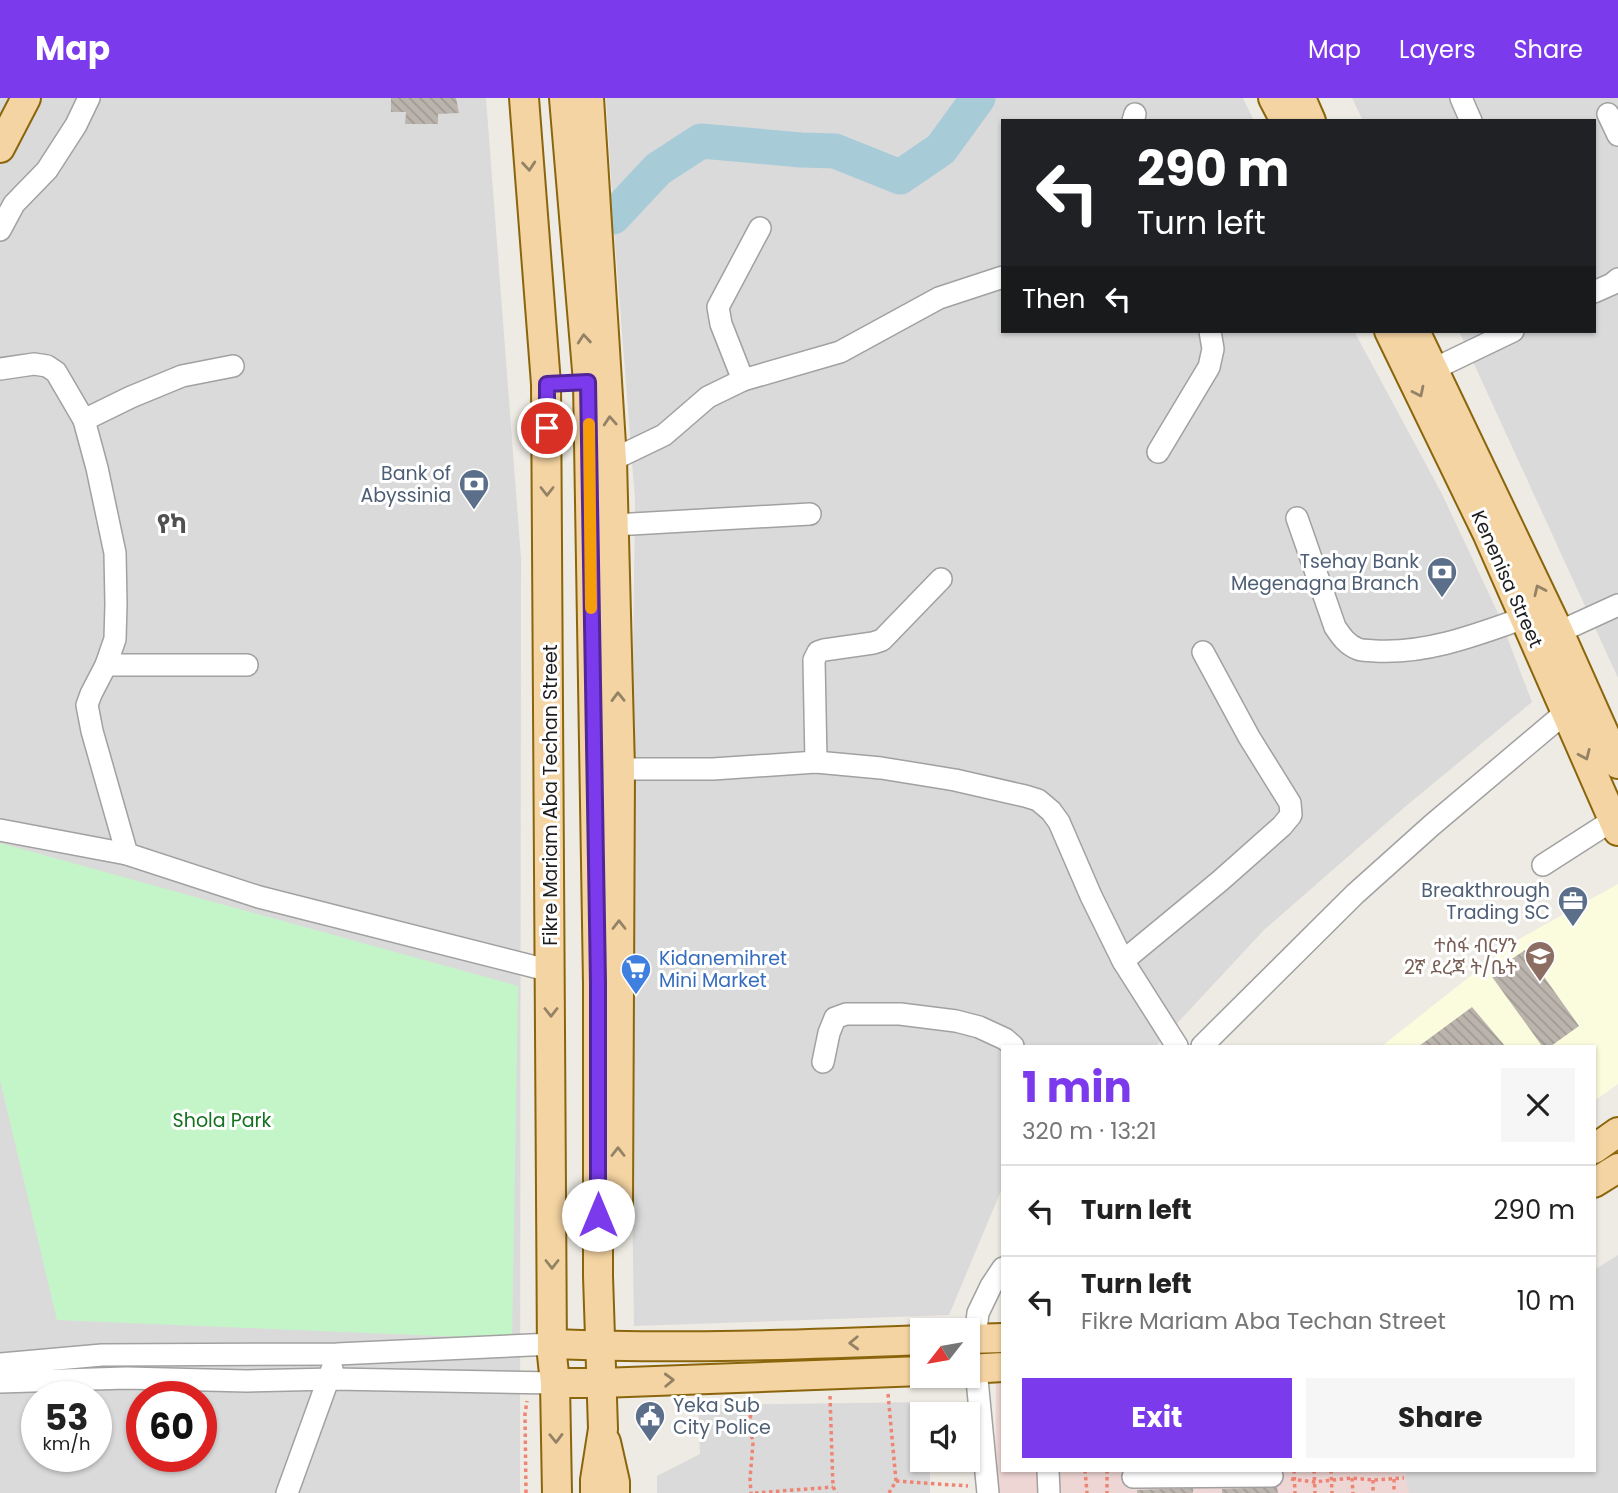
<!DOCTYPE html>
<html lang="en">
<head>
<meta charset="utf-8">
<style>
  body { margin:0; font-family:Poppins,"Noto Sans Ethiopic",sans-serif; background:#f6f6f6; color:#222; height:100vh; display:flex; flex-direction:column; font-size:26px; white-space:nowrap }
  * { box-sizing:border-box; margin:0 }
  p { font-size:23px; color:#767676 }
  .icon { flex:none; width:38px; height:38px; fill:none; stroke:currentColor; stroke-width:2; stroke-linecap:round; stroke-linejoin:round }
  .map { position:relative; flex:1; overflow:hidden }
  .details { position:absolute; left:1001px; top:947px; width:595px; height:427px; display:flex; flex-direction:column; background:#fff; border-radius:0px; box-shadow:0 2px 5px #0004 }
  .details>* { flex:none }
  .top-card { position:absolute; left:1001px; top:21px; width:595px; height:214px; border-radius:0px; box-shadow:0 2px 5px #0004; background:#202124; color:#fff; overflow:hidden }
  .needle { width:46px; rotate:239deg }
  .fabs { position:absolute; left:910px; top:1220px; display:grid; gap:14px }
  .fabs a { display:grid; place-items:center; width:70px; height:70px; border-radius:0px; background:#fff; box-shadow:0 2px 5px #0004; font-size:35px }
  .speed { position:absolute; left:21px; top:1283px; display:flex; gap:14px; font-size:35px; font-weight:700; text-align:center }
  .speed>* { display:grid; place-content:center; width:91px; height:91px; border-radius:50%; background:#fff; box-shadow:0 2px 5px #0004; line-height:1 }
  .speed small { font-size:18px; font-weight:400 }
  .speed .limit { border:10px solid #d22; background:#fff; color:#111 }
  .pin { position:absolute; display:grid; place-items:center; width:60px; height:60px; color:#fff; margin:-30px; border:4px solid #fff; border-radius:50%; box-shadow:0 2px 7px #0007 }
  .me { position:absolute; width:77px; margin:-38px; rotate:0deg; stroke-linejoin:round; filter:drop-shadow(0 0 5px #0008) }
  .turn { display:flex; align-items:center; gap:24px; height:147px; padding:0 21px; font-size:32px }
  .turn .icon { width:91px; height:91px; stroke-width:2.5 }
  .turn b { display:block; font-size:49px; line-height:60px }
  .then { display:flex; align-items:center; height:66px; padding:0 21px; background:#0003; gap:14px; font-size:26px }
  .round { display:grid; place-items:center; flex:none; width:74px; height:74px; border-radius:0px; background:#f6f6f6 }
  .overview { display:flex; align-items:center; justify-content:space-between; height:119px; padding:0 21px }
  h1 { font-size:42px; font-weight:700; line-height:52px; color:#7c3aed }
  .button { display:flex; gap:14px; margin-top:auto; padding:14px 21px }
  .button a { flex:1; height:80px; border-radius:0px; background:#7c3aed; color:#fff; font-size:28px; font-weight:700; line-height:80px; text-align:center }
  .button a+a { background:#f6f6f6; color:#222 }
  ul { padding:0; list-style:none }
  li { display:flex; align-items:center; gap:21px; height:91px; padding:0 21px; border-top:2px solid #e0e0e0 }
  li div { flex:1 }
  li b { display:block; font-size:26px }
  li em { font-style:normal }
  header { display:flex; align-items:center; gap:42px; box-sizing:border-box; height:98px; padding:0 35px; background:#7c3aed; color:#fff }
  header strong { font-size:33px }
  nav { display:flex; gap:38px; margin-inline-start:auto; font-size:24px }
  .map>svg:first-child { display:block }
</style>
</head>
<body>
<header>
<strong>Map</strong>
<nav><a>Map</a><a>Layers</a><a>Share</a></nav>
</header>
<div class="map">
<svg width="1618" height="1395" viewBox="0 0 1618 1395">
  <defs>
    <pattern id="building-back-hatch" width="6" height="6" patternUnits="userSpaceOnUse" patternTransform="scale(1.75)"><rect width="6" height="6" fill="#bab4ad"/><path d="M-1 5l2 2M0 0l6 6M5-1l2 2" fill="none" stroke="#9f9a94"/></pattern>
  </defs>
  <rect width="100%" height="100%" fill="#eeebe4"/>
  <g fill="#dbdada" fill-rule="evenodd">
    <path d="M0,0h486l35,460 -1,935h-520zM37,1298h59v60h-59zM142,1298h59v60h-59z"/>
    <path d="M606,0h637l11,23h-251v210h351l88,163 55,117 35,91 -126,104 -142,124 -108,116h-153v140l-54,129 -315,11 -5,-342 6,-484 -20,-258z"/>
    <path d="M1352,0h266v580l-159,-347h135v-210h-231z"/>
    <path d="M1618,1157v238h-213l-1,-23h190v-200z"/>
    <path d="M929,1304l1,12h-8v46h8v33h-273v-17l43,-22 -2,-49z"/>
  </g>
  <path fill="#edd6d4" d="M996,1265h7v107h401l5,23h-414z"/>
  <path fill="#fbfcde" d="M1618,786v200l-24,17v-55h-212l130,-103z"/>
  <path fill="#c4f5c9" d="M0,745l518,143 -6,353 -455,-19 -57,-240z"/>
  <g fill="none" stroke-linecap="round" stroke-linejoin="round">
    <path stroke="#a8cbd8" stroke-width="35" d="M613,119l45,-48 43,-28 100,9 34,1 65,26 41,-28 37,-51"/>
  </g>
  <g fill="url(#building-back-hatch)">
    <path d="M391,0h65l3,15 -21,1v10h-33l1,-12h-15z"/>
    <path d="M1525,852l54,76 -28,20h-9l-52,-72z"/>
    <path d="M1472,909l33,39h-40v-1l-46,1z"/>
    <path d="M1277,1389l1,6h-56v-4z"/>
    <path d="M1193,1390v5h-56v-3z"/>
  </g>
  <g fill="none" stroke-linecap="round" stroke-linejoin="round">
    <g stroke="#a1a1a1" stroke-width="24">
      <g id="minor">
        <path d="M1461,0l10,23"/>
        <path d="M1608,16l10,21"/>
        <path d="M1133,23l2,-7"/>
        <path d="M0,132l14,-26 33,-34 29,-45 13,-27"/>
        <path d="M1594,194l18,-8 6,-5"/>
        <path d="M0,271l34,-5 13,2 9,6 28,48"/>
        <path d="M1434,271l79,-38"/>
        <path d="M743,282l-22,-56 -3,-17 42,-79"/>
        <path d="M1158,354l51,-85 4,-18 -3,-18"/>
        <path d="M612,362l52,-25 44,-38 35,-17 97,-28 99,-54 64,-21"/>
        <path d="M1297,420l38,109c6,9 12,18 23,22 5,2 11,1 17,2 52,3 101,-16 149,-33"/>
        <path d="M614,427l196,-11"/>
        <path d="M1559,534l59,-27"/>
        <path d="M106,567h141"/>
        <path d="M816,664l-2,-102 4,-8 6,-2 49,-7 9,-3 59,-61"/>
        <path d="M620,671h93l103,-7 65,6 74,12 70,16 13,4 13,11 8,11 32,74 32,65 54,85"/>
        <path d="M0,732l127,24 132,43 292,74"/>
        <path d="M127,756l-35,-123 -5,-26 4,-11 15,-29 9,-26 1,-35 -1,-51 -18,-85 -13,-48 47,-23 51,-21 51,-10"/>
        <path d="M1543,767l70,-45"/>
        <path d="M1123,863l97,-80 62,-55 9,-11 -1,-12 -41,-66 -46,-85"/>
        <path d="M1202,948l153,-152 77,-69 134,-113 13,-6"/>
        <path d="M823,964l6,-29 6,-15 11,-4h54l56,7 23,6 26,12 8,7"/>
        <path d="M975,1240l3,-25 13,-27 12,-18"/>
        <path d="M0,1266l102,-9 235,-1 216,-10"/>
        <path d="M976,1271l12,124"/>
        <path d="M0,1284l126,-4 121,3 87,-2 221,4"/>
        <path d="M1048,1372l1,23"/>
        <path d="M1133,1379l139,-1"/>
        <path d="M287,1395l45,-124"/>
      </g>
    </g>
    <g stroke="#8b650c" stroke-width="32">
      <g id="major">
        <path d="M524,0l22,286 6,971 3,28 2,110"/>
        <path d="M564,0l24,284 10,601v293l5,153 -8,51v13"/>
        <path d="M589,0l23,362 8,309 -2,436 -11,21"/>
        <path d="M1273,0l12,23"/>
        <path d="M1301,0l10,23"/>
        <path d="M0,50l26,-50"/>
        <path d="M1389,233l99,204 130,296"/>
        <path d="M1415,233l144,301 59,132"/>
        <path d="M1594,1051l24,-17"/>
        <path d="M1594,1085l24,-15"/>
        <path d="M968,1241l35,-1"/>
        <path d="M553,1246c123,5 246,1 369,-4"/>
        <path d="M968,1271l35,-2"/>
        <path d="M555,1285h46l321,-12"/>
        <path d="M606,1344l9,40v11"/>
      </g>
    </g>
    <g stroke="#ee8574" stroke-width="3.5" stroke-dasharray="3.5 3.5" stroke-linecap="butt">
      <path d="M888,1296l8,87 -7,12"/>
      <path d="M830,1298l3,91 4,6"/>
      <path d="M751,1303l-1,27 3,15 -3,36 1,14"/>
      <path d="M1085,1372l2,23"/>
      <path d="M1107,1372v23"/>
      <path d="M1294,1372l1,23"/>
      <path d="M1314,1372l1,23"/>
      <path d="M1331,1372l1,23"/>
      <path d="M1352,1380l1,15"/>
      <path d="M1291,1381l23,3 38,-4 21,2 31,-2"/>
      <path d="M1394,1381v14"/>
      <path d="M1373,1382v13"/>
      <path d="M896,1383l72,5"/>
      <path d="M526,1395l-1,-79 2,-13"/>
      <path d="M755,1395l78,-6"/>
    </g>
    <use href="#minor" stroke="#fff" stroke-width="21"/>
    <use href="#major" stroke="#f4d4a2" stroke-width="28"/>
  </g>
  <defs><path id="oneway-chevron" d="M-2-3.5L2.5 0L-2 3.5" fill="none" stroke-width="1.6" stroke-linecap="round" stroke-linejoin="round" transform="scale(1.75)"/></defs>
  <g stroke="#938266">
    <use href="#oneway-chevron" transform="translate(529 68) rotate(85)"/>
    <use href="#oneway-chevron" transform="translate(584 241) rotate(-95)"/>
    <use href="#oneway-chevron" transform="translate(1419 294) rotate(64)"/>
    <use href="#oneway-chevron" transform="translate(610 323) rotate(-94)"/>
    <use href="#oneway-chevron" transform="translate(547 393) rotate(90)"/>
    <use href="#oneway-chevron" transform="translate(1539 492) rotate(-115)"/>
    <use href="#oneway-chevron" transform="translate(618 599) rotate(-91)"/>
    <use href="#oneway-chevron" transform="translate(1585 657) rotate(66)"/>
    <use href="#oneway-chevron" transform="translate(619 827) rotate(-90)"/>
    <use href="#oneway-chevron" transform="translate(551 914) rotate(90)"/>
    <use href="#oneway-chevron" transform="translate(618 1054) rotate(-90)"/>
    <use href="#oneway-chevron" transform="translate(552 1166) rotate(90)"/>
    <use href="#oneway-chevron" transform="translate(854 1245) rotate(178)"/>
    <use href="#oneway-chevron" transform="translate(669 1282) rotate(-2)"/>
    <use href="#oneway-chevron" transform="translate(556 1340) rotate(89)"/>
  </g>
  <g fill="none" stroke-linecap="round" stroke-linejoin="round">
    <g stroke="#51269a" stroke-width="18">
      <path id="route" d="M547,330v-44l41,-2 10,601v232"/>
    </g>
    <use href="#route" stroke="#7c3aed" stroke-width="12"/>
    <path stroke="#f59e0b" stroke-width="12" d="M589,326l2,184"/>
  </g>
  <defs>
    <g id="bank-pin" transform="scale(1.575)"><path d="M0 17L-7.5 6A9.5 9.5 0 1 1 7.5 6Z" fill="#5c6f8a" stroke="#fff"/><path d="M-6-4H6V4H-6ZM0-2.3a2.3 2.3 0 1 0 0 4.6a2.3 2.3 0 1 0 0-4.6Z" fill="#fff"/></g>
    <g id="office-pin" transform="scale(1.575)"><path d="M0 17L-7.5 6A9.5 9.5 0 1 1 7.5 6Z" fill="#5c6f8a" stroke="#fff"/><path d="M-6-3h4V-5.5h4V-3h4V5H-6ZM-1-4.5V-3h2v-1.5ZM-6 0V1H6V0Z" fill="#fff"/></g>
    <g id="school-pin" transform="scale(1.575)"><path d="M0 17L-7.5 6A9.5 9.5 0 1 1 7.5 6Z" fill="#8d6e63" stroke="#fff"/><path d="M0-5L7-2L0 1L-7-2ZM-4 1L0 2.5L4 1V4Q0 6-4 4Z" fill="#fff"/></g>
    <g id="supermarket-pin" transform="scale(1.575)"><path d="M0 17L-7.5 6A9.5 9.5 0 1 1 7.5 6Z" fill="#3f7fe0" stroke="#fff"/><path d="M-6-5.5h2.5l.6 2H6L4.5 2H-2.5L-4.4-4H-6ZM-1.5 3.2a1.3 1.3 0 1 0 .1 0ZM3 3.2a1.3 1.3 0 1 0 .1 0Z" fill="#fff"/></g>
    <g id="civic-pin" transform="scale(1.575)"><path d="M0 17L-7.5 6A9.5 9.5 0 1 1 7.5 6Z" fill="#5c6f8a" stroke="#fff"/><path d="M-.6-6.5H3V-4.5H.6V-3L4-1V1h2V6H-6V1h2V-1L-.6-3ZM-1.2 2.5V6h2.4V2.5Z" fill="#fff"/></g>
  </defs>
  <g fill-rule="evenodd">
    <use href="#bank-pin" x="474" y="386"/>
    <use href="#bank-pin" x="1442" y="474"/>
    <use href="#office-pin" x="1573" y="803"/>
    <use href="#school-pin" x="1540" y="858"/>
    <use href="#supermarket-pin" x="636" y="871"/>
    <use href="#civic-pin" x="650" y="1318"/>
  </g>
  <g text-anchor="middle" dominant-baseline="central" stroke-width="6" stroke-linejoin="round" paint-order="stroke">
    <g font-size="19" fill="#4e5e75" stroke="#fff" text-anchor="end">
      <text x="451" y="375">Bank of<tspan x="451" dy="22">Abyssinia</tspan></text>
      <text x="1419" y="463">Tsehay Bank<tspan x="1419" dy="22">Megenagna Branch</tspan></text>
      <text x="1550" y="792">Breakthrough<tspan x="1550" dy="22">Trading SC</tspan></text>
      <text x="673" y="1307" text-anchor="start">Yeka Sub<tspan x="673" dy="22">City Police</tspan></text>
    </g>
    <g font-size="19" fill="#1d1d1d" stroke="#fff">
      <text transform="translate(1507 481) rotate(66)">Kenenisa Street</text>
      <text transform="translate(550 697) rotate(-90)">Fikre Mariam Aba Techan Street</text>
    </g>
    <g font-size="19" fill="#785e54" stroke="#fff" text-anchor="end">
      <text x="1517" y="847">ተስፋ ብርሃን<tspan x="1517" dy="22">2ኛ ደረጃ ት/ቤት</tspan></text>
    </g>
    <g font-size="19" fill="#366cbe" stroke="#fff" text-anchor="start">
      <text x="659" y="860">Kidanemihret<tspan x="659" dy="22">Mini Market</tspan></text>
    </g>
    <g font-size="19" fill="#14721f" stroke="#fff">
      <text x="222" y="1022">Shola Park</text>
    </g>
    <g font-size="26" font-weight="bold" fill="#505050" stroke="#fff">
      <text x="172" y="426">የካ</text>
    </g>
  </g>
</svg>
<div class="fabs">
<a><svg class="needle" viewBox="-14 -14 28 28"><path d="M0-13l5 13h-10z" fill="#e53935"/><path d="M0 13l5-13h-10z" fill="#767676"/></svg></a>
<a><svg class="icon" aria-label="sound" viewBox="0 0 24 24"><path d="M4 9h4l5-4v14l-5-4H4zM17 9q2 3 0 6"/></svg></a>
</div>
<div class="speed"><div>53<small>km/h</small></div><div class="limit">60</div></div>
<div class="pin" style="left:547px;top:330px;background:#d93025"><svg class="icon" aria-label="arrive" viewBox="0 0 24 24"><path d="M6 21V4h12l-3 4 3 4H6"/></svg></div>
<svg class="me" style="left:598px;top:1117px" viewBox="-20 -20 40 40"><circle r="19" fill="#fff"/><path d="M0-13L10 11 0 6-10 11z" fill="#7c3aed"/></svg>
<div class="top-card">
<div class="turn"><svg class="icon" aria-label="left" viewBox="0 0 24 24"><path d="M17 20v-9H6M10 6l-5 5 5 5"/></svg><div><b>290 m</b>Turn left</div></div>
<div class="then">Then<svg class="icon" aria-label="left" viewBox="0 0 24 24"><path d="M17 20v-9H6M10 6l-5 5 5 5"/></svg></div>
</div>
<section class="details">
<div class="overview"><div><h1>1 min</h1><p>320 m · 13:21</p></div><a class="round"><svg class="icon" aria-label="close" viewBox="0 0 24 24"><path d="M6 6l12 12M18 6L6 18"/></svg></a></div>
<ul>
<li><svg class="icon" aria-label="left" viewBox="0 0 24 24"><path d="M17 20v-9H6M10 6l-5 5 5 5"/></svg><div><b>Turn left</b></div><em>290 m</em></li>
<li><svg class="icon" aria-label="left" viewBox="0 0 24 24"><path d="M17 20v-9H6M10 6l-5 5 5 5"/></svg><div><b>Turn left</b><p>Fikre Mariam Aba Techan Street</p></div><em>10 m</em></li>
</ul>
<div class="button"><a>Exit</a><a>Share</a></div>
</section>
</div>
</body>
</html>
